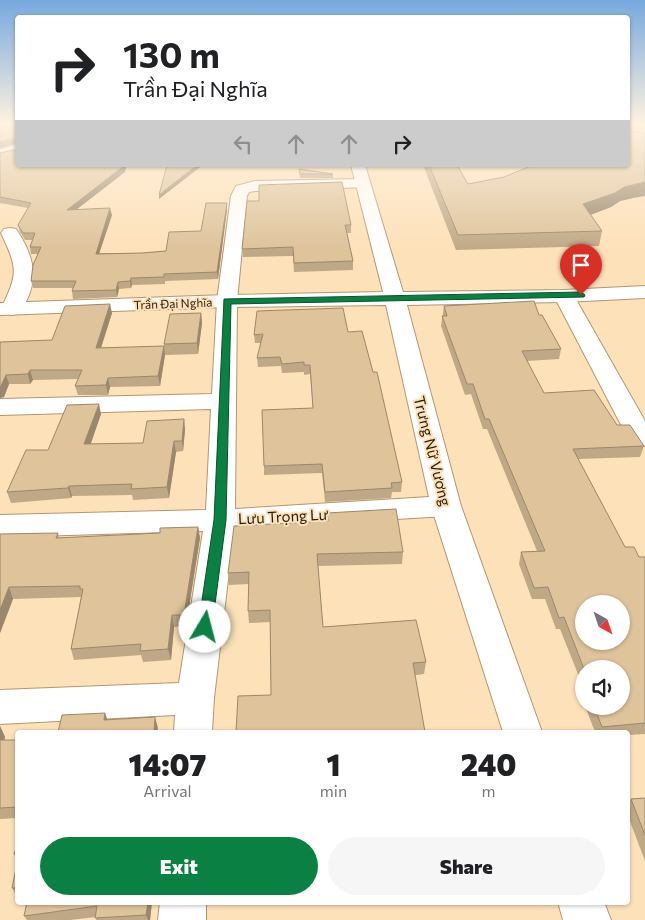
<!DOCTYPE html>
<html lang="en">
<head>
<meta charset="utf-8">
<style>
  body { margin:0; font-family:Commissioner,sans-serif; background:#f6f6f6; color:#202124; height:100vh; display:flex; flex-direction:column; font-size:19px; white-space:nowrap }
  * { box-sizing:border-box; margin:0 }
  p { font-size:16px; color:#757577 }
  .icon { flex:none; width:28px; height:28px; fill:none; stroke:currentColor; stroke-width:2; stroke-linecap:round; stroke-linejoin:round }
  .map { position:relative; flex:1; overflow:hidden }
  .sheet { position:absolute; left:15px; top:730px; width:615px; height:175px; display:flex; flex-direction:column; background:#fff; border-radius:5px; box-shadow:0 1px 4px #0004 }
  .sheet>* { flex:none }
  .top-card { position:absolute; left:15px; top:15px; width:615px; height:152px; border-radius:5px; box-shadow:0 1px 4px #0004; background:#fff; color:#202124; overflow:hidden }
  .needle { width:32px; rotate:140deg }
  .tools { position:absolute; left:575px; top:595px; display:grid; gap:10px }
  .tools a { display:grid; place-items:center; width:55px; height:55px; border-radius:50%; background:#fff; box-shadow:0 1px 4px #0004; font-size:25px }
  .pin { position:absolute; display:grid; place-items:center; width:42px; height:42px; color:#fff; margin:-51px -21px; border-radius:50% 50% 50% 0; rotate:-45deg; box-shadow:0 0 5px #0007 }
  .pin .icon { rotate:45deg }
  .me { position:absolute; width:55px; margin:-28px; rotate:8deg; stroke-linejoin:round; filter:drop-shadow(0 0 4px #0008) }
  .turn { display:flex; align-items:center; gap:18px; height:105px; padding:0 25px; font-size:22px }
  .turn .icon { width:65px; height:65px; stroke-width:2.5 }
  .turn b { display:block; font-size:35px; line-height:42px }
  .lanes { display:flex; align-items:center; height:48px; padding:0 25px; background:#0003; justify-content:center; gap:25px; direction:ltr }
  .lanes .off { opacity:.35 }
  .eta { display:flex; justify-content:space-evenly; align-items:center; height:85px; text-align:center }
  .eta b { font-size:30px; font-weight:800; line-height:35px }
  .button { display:flex; gap:10px; margin-top:auto; padding:10px 25px }
  .button a { flex:1; height:58px; border-radius:30px; background:#0b8043; color:#fff; font-size:20px; font-weight:800; line-height:58px; text-align:center }
  .button a+a { background:#f6f6f6; color:#202124 }
  .map>svg:first-child { display:block }
</style>
</head>
<body>
<div class="map">
<svg width="645" height="920" viewBox="0 0 645 920">
  <rect width="100%" height="100%" fill="#fde1b9"/>
  <g fill="none" stroke-linecap="round" stroke-linejoin="round">
    <g stroke="#b19771" stroke-width="2">
      <g id="street">
        <path d="M18,144v9l-18,5v-9z"/>
        <path d="M362,179l6,2 2,3 -2,3 -113,4 -6,1 -2,4 -10,105 -2,208 211,-13 10,3 5,7 -5,7 -10,3 -212,13 -20,169 -2,34h-38l1,-17 -175,9v-34l179,-7 24,-152 -203,6v-22l206,-5 5,-101 -211,6v-16l212,-5 5,-93 14,-105 5,-10 19,-5z"/>
        <path d="M10,228l6,1c20,29 24,55 3,84l-7,2 -7,-2 -4,-4c17,-36 17,-40 0,-76l3,-4z"/>
        <path d="M564,290l7,2 3,4 71,125v25l-9,-2 -16,-21 -66,-127 3,-4z"/>
        <path d="M160,902h46v18h-48z"/>
      </g>
    </g>
    <g stroke="#b19771" stroke-width="2">
      <g id="secondary">
        <path d="M351,165h14l38,127 161,-2 81,-4v12l-81,4 -157,3 54,201 81,226h-39l-72,-226 -45,-201 -159,2 -227,8v-12l227,-8 156,-3z"/>
        <path d="M558,902h46l7,18h-48z"/>
      </g>
    </g>
    <use href="#street" fill="#fff" fill-rule="evenodd"/>
    <use href="#secondary" fill="#fff" fill-rule="evenodd"/>
  </g>
  <g fill="#bfa885">
    <path d="M0,153l125,19 -48,37 35,6 -13,38h43l24,-2 35,-20 26,-22 -9,70 -53,2v3l-33,1 -1,3 -12,1 -2,8 -44,2 -1,-8 1,-3h-40l-2,-7 7,-27h-7l-1,-7 3,-7h-8l-5,-8 -2,-7 10,-17 -28,-5z"/>
    <path d="M423,165h6l39,19 165,14 -13,3 -9,6 -21,8 12,16 -3,15 -143,4z"/>
    <path d="M299,169l34,5v4h-33z"/>
    <path d="M247,201l104,24v8h-4l6,28v9l-59,2 -1,-16 -50,1 -1,-8z"/>
    <path d="M444,306l95,9 22,34 -2,10 -32,2 17,32 73,32 27,21 -4,11 -62,2 47,88 14,10h6v177l-17,1v-3h-33l-10,-26h36l-37,-37v34l-7,-16 3,-8 -20,-50h-4l-11,-30h-13l-13,-35 2,-12 16,-1 -50,-122h-4l-12,-35 -6,1 -24,-69z"/>
    <path d="M112,313l-11,35 63,-2v-2l37,-31 1,10 -4,31 -33,1 -5,31 -50,1 -2,8h-30l-3,-9 3,-7 -45,1 -3,4h-21l-5,13 -4,1v-56l52,-2z"/>
    <path d="M348,332l25,40 29,110 -1,10h-9l-1,6 -66,4 -3,-29 -58,2v-9l49,-58 -3,-34 -6,1v-3l-22,1 -1,-7 -23,1 -1,-9 4,-15h-6l-1,-8z"/>
    <path d="M101,414l-11,30 53,-1 41,-24 1,11 -2,21 -7,1 -7,46 -36,2 -1,-5 -60,1 -1,2 -60,5 -4,-11 41,-42z"/>
    <path d="M327,513l76,39 -1,12 -84,2 5,61 103,35 -2,12 -153,21 -1,-73 -21,1 -1,-12 1,-27 -20,1 -1,-12 99,-51z"/>
    <path d="M198,527l2,11 -14,88 -12,1 -3,33 -28,2 -2,-7 -67,5 -3,-11 10,-52 -68,2 -13,34v-99l58,-1 1,5 101,-5z"/>
    <path d="M0,726l5,11 -1,3h14v78l-18,1z"/>
    <path d="M645,798v63l-17,-45v-11l3,-6z"/>
    <path d="M18,843v45l-1,-28 -3,-6z"/>
    <path d="M12,888h6v10z"/>
    <path d="M27,902h125l-2,18h-54v-3l-26,3h-43l-3,-4z"/>
  </g>
  <g fill="#9b886c">
    <path d="M18,137v6l-18,5v-6z"/>
    <path d="M124,165h3l-2,7 -57,44 -1,-6z"/>
    <path d="M197,165h6l-44,34v-4z"/>
    <path d="M645,182v14l-12,2 -13,3 -9,6 -31,12 3,-15 41,-17 12,-3z"/>
    <path d="M227,203v6l-9,70 -1,-7z"/>
    <path d="M110,208l2,7 -15,45 -1,-6z"/>
    <path d="M131,278l1,7 -1,3 -1,-7z"/>
    <path d="M118,282l1,7 -2,8 -1,-7z"/>
    <path d="M110,304l2,9 -14,44 -2,-9z"/>
    <path d="M201,313l1,10 -4,31 -1,-11z"/>
    <path d="M164,346l1,9 -5,31 -2,-10z"/>
    <path d="M30,370l3,10 -3,4 -2,-10z"/>
    <path d="M6,375l3,9 -5,13 -4,1v-10z"/>
    <path d="M108,378l2,9 -2,8 -2,-10z"/>
    <path d="M99,404l2,10 -14,41 -3,-11z"/>
    <path d="M184,419l1,11 -2,21 -1,-10z"/>
    <path d="M174,441l2,11 -7,46 -2,-11z"/>
    <path d="M69,486l3,10 -1,2 -3,-10z"/>
    <path d="M198,527l2,11 -14,88 -2,-11z"/>
    <path d="M9,587l4,12 -13,34v-23z"/>
    <path d="M172,615l2,12 -3,33 -3,-11z"/>
    <path d="M105,713l4,11 -5,-4z"/>
    <path d="M155,717l3,11 -1,4h-3z"/>
    <path d="M0,726l5,11 -3,14 -2,-3z"/>
    <path d="M148,902h4l-2,18h-2l-2,-5z"/>
  </g>
  <g fill="#dec39b" stroke="#9b886c" fill-rule="evenodd">
    <path d="M0,122h18v15l-18,5z"/>
    <path d="M628,130l17,3v49l-9,2 -12,3 -9,6 -32,11 19,27 -144,4 -29,-70h28l11,19 36,-7 29,-12h95z"/>
    <path d="M18,149v16h106v1l-57,44 43,-2 -14,46 46,-1 24,-2 3,-19 32,-1 5,-28h21l-10,69 -53,2v3l-33,1 -1,3 -12,1 -2,8 -44,1 4,-10h-45l2,-16 8,-18h-11l5,-14h-12l-5,-8 13,-22 -31,-6v-44z"/>
    <path d="M167,165h30l-38,30z"/>
    <path d="M299,169l34,5h-33z"/>
    <path d="M342,182l9,43h-6l8,36 -59,2 -1,-16 -51,2 5,-48h12v-16z"/>
    <path d="M534,301l5,14h3l19,34 -39,2 22,42 50,-3 23,35h13l14,21 -71,3 52,98h9l5,10h6v166l-43,4 -8,-21h27v-37h-37l-20,-52 -5,1 -11,-31 -14,1 -13,-36 24,-1 -56,-132h-4l-12,-35h-6l-25,-68h5l-3,-10zM584,604h37v37h-37z"/>
    <path d="M110,304l-14,44 68,-2 -6,30 -50,2 -2,7 -31,1 7,-16h-52l-2,4 -22,1 -6,13v-46l52,-2 13,-34z"/>
    <path d="M343,308l5,24 14,-1 11,41h4l25,110 -11,1 1,5 -67,4 -3,-28 -58,2 -2,-56 51,-2 -3,-43h-6v-3l-22,2 -2,-7 -23,1 6,-24 -9,1 3,-24z"/>
    <path d="M201,313l-4,30 -33,1 6,-30z"/>
    <path d="M99,404l-15,40 59,-1 4,-22 37,-2 -2,22h-8l-7,46 -36,2 1,-5 -63,2 -1,2 -61,4 19,-42h22l19,-45z"/>
    <path d="M396,509l7,43 -86,2 6,73 93,-7 10,42 -13,1 12,69h-189l2,-36 33,-1 -1,-85 -22,1 1,-39 -21,1 6,-47 94,-5 -1,-8z"/>
    <path d="M198,527l-14,88h-12l-4,34 -28,2 1,-7 -70,5 12,-60h-3v-3l-71,1 -9,23v-76l58,-1 -2,5 104,-5v-5z"/>
    <path d="M581,675h3v7z"/>
    <path d="M105,713l-1,7 51,-3 -1,15h-96l4,-17z"/>
    <path d="M0,740h18v67l-18,1z"/>
    <path d="M645,798v37l-14,-36z"/>
    <path d="M18,843v11h-4z"/>
    <path d="M18,859v29h-6z"/>
    <path d="M27,902h121l-2,13 -51,3 2,-12 -73,10z"/>
  </g>
  <linearGradient id="sky" x2="0" y2="1"><stop stop-color="#77a8de"/><stop offset="0.49" stop-color="#fef2e0"/><stop offset="1" stop-color="#fef2e0" stop-opacity="0"/></linearGradient>
  <rect width="645" height="251" fill="url(#sky)"/>
  <path fill="#0b8043" stroke="#07532c" d="M581,292l4,3 -1,2 -353,7 -5,216 -14,107 -2,4 -5,1 -5,-1 -2,-4 16,-107 10,-221z"/>
  <g text-anchor="middle" dominant-baseline="central" stroke-width="4" stroke-linejoin="round" paint-order="stroke">
    <g font-size="12" fill="#271d0e" stroke="#fde1b9">
      <text transform="translate(173 303) rotate(-2)">Trần Đại Nghĩa</text>
    </g>
    <g font-size="15" fill="#271d0e" stroke="#fde1b9">
      <text transform="translate(433 451) rotate(76)">Trưng Nữ Vương</text>
      <text transform="translate(283 516) rotate(-3)">Lưu Trọng Lư</text>
    </g>
  </g>
</svg>
<div class="tools">
<a><svg class="needle" viewBox="-14 -14 28 28"><path d="M0-13l5 13h-10z" fill="#e53935"/><path d="M0 13l5-13h-10z" fill="#757577"/></svg></a>
<a><svg class="icon" aria-label="sound" viewBox="0 0 24 24"><path d="M4 9h4l5-4v14l-5-4H4zM17 9q2 3 0 6"/></svg></a>
</div>
<div class="pin" style="left:581px;top:295px;background:#d93025"><svg class="icon" aria-label="arrive" viewBox="0 0 24 24"><path d="M6 21V4h12l-3 4 3 4H6"/></svg></div>
<svg class="me" style="left:205px;top:627px" viewBox="-20 -20 40 40"><circle r="19" fill="#fff"/><path d="M0-13L10 11 0 6-10 11z" fill="#0b8043"/></svg>
<div class="top-card">
<div class="turn"><svg class="icon" aria-label="right" viewBox="0 0 24 24"><path d="M7 20v-9h11M14 6l5 5-5 5"/></svg><div><b>130 m</b>Trần Đại Nghĩa</div></div>
<div class="lanes"><svg class="icon off" aria-label="left" viewBox="0 0 24 24"><path d="M17 20v-9H6M10 6l-5 5 5 5"/></svg><svg class="icon off" aria-label="ahead" viewBox="0 0 24 24"><path d="M12 20V5M6 11l6-6 6 6"/></svg><svg class="icon off" aria-label="ahead" viewBox="0 0 24 24"><path d="M12 20V5M6 11l6-6 6 6"/></svg><svg class="icon" aria-label="right" viewBox="0 0 24 24"><path d="M7 20v-9h11M14 6l5 5-5 5"/></svg></div>
</div>
<section class="sheet">
<div class="eta">
<div><b>14:07</b><p>Arrival</p></div>
<div><b>1</b><p>min</p></div>
<div><b>240</b><p>m</p></div>
</div>
<div class="button"><a>Exit</a><a>Share</a></div>
</section>
</div>
</body>
</html>
